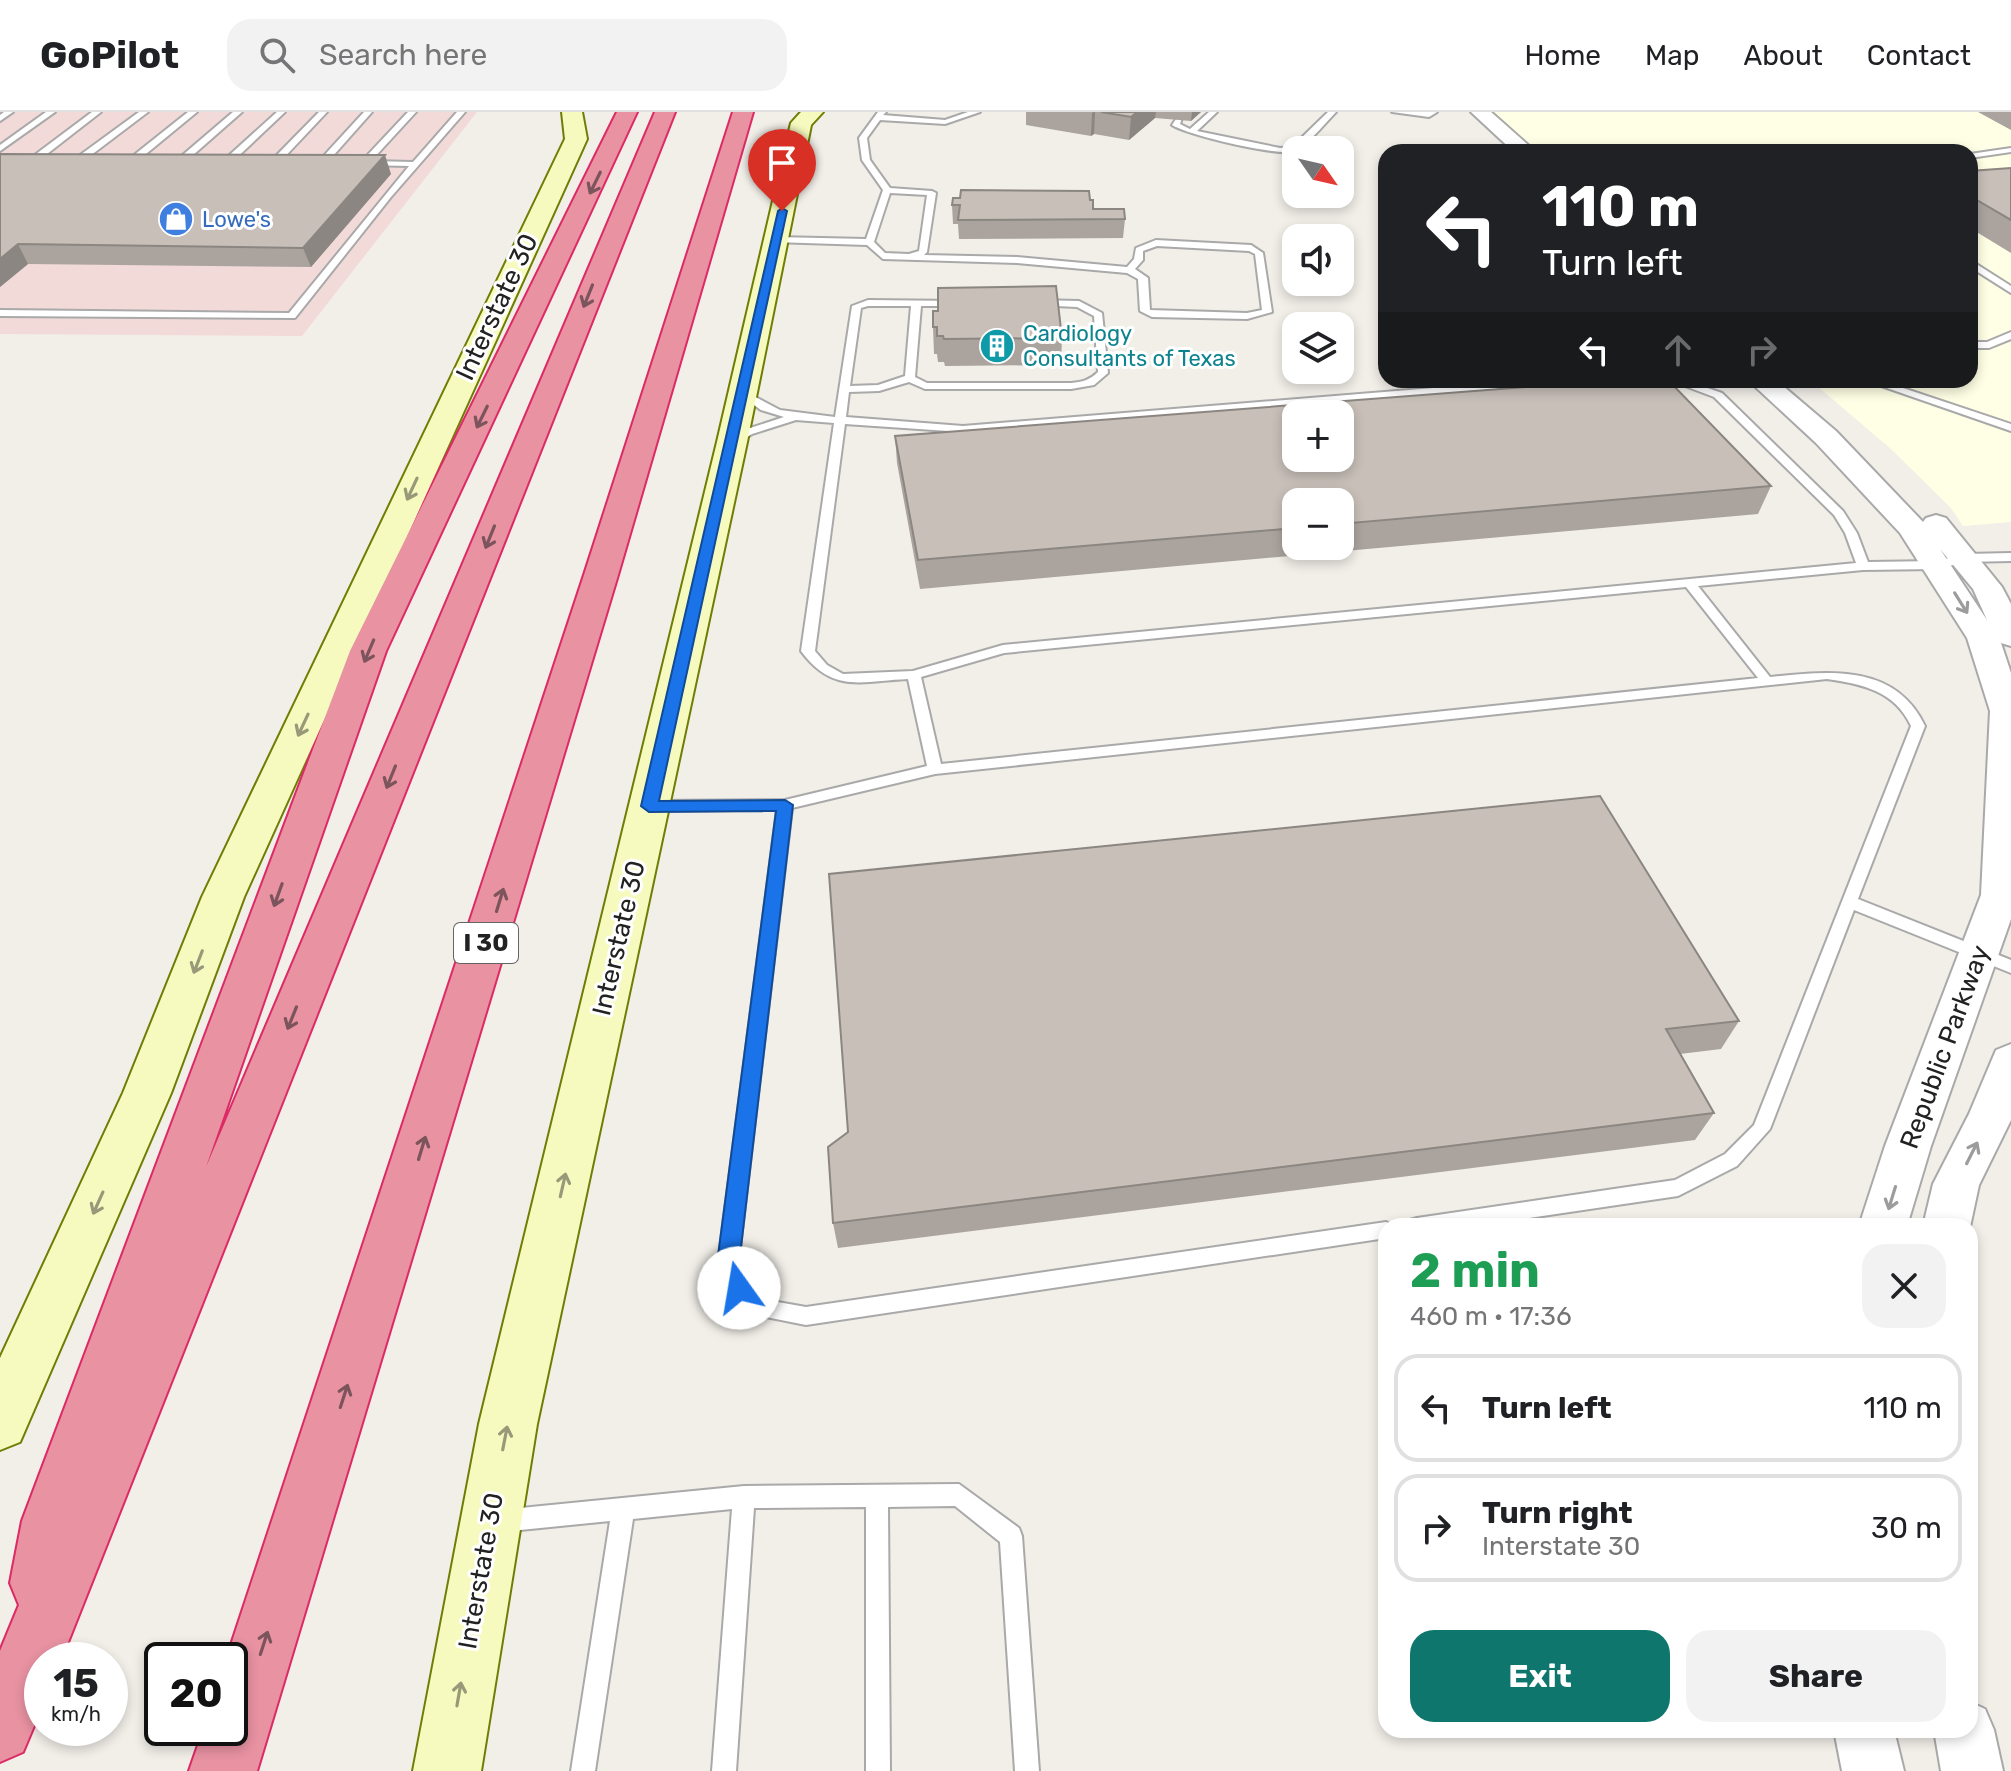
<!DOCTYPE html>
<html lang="en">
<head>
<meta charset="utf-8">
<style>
  body { margin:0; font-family:Rubik,sans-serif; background:#f2f2f2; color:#202124; height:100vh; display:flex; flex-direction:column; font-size:30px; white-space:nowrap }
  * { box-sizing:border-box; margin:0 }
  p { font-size:26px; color:#757577 }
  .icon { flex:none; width:44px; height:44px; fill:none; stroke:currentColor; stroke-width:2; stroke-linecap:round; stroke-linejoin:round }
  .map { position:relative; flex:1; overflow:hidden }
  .sheet { position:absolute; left:1378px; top:1106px; width:600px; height:520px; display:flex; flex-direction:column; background:#fff; border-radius:24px; box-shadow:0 4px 12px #0003 }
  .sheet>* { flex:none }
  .top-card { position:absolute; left:1378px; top:32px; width:600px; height:244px; border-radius:24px; box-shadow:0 4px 12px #0003; background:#202124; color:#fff; overflow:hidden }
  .needle { width:52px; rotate:124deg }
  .tools { position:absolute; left:1282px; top:24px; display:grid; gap:16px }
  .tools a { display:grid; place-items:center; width:72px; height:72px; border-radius:16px; background:#fff; box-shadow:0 4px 12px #0003; font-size:40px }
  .speed { position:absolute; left:24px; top:1530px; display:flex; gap:16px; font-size:40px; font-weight:700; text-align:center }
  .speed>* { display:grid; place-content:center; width:104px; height:104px; border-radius:50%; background:#fff; box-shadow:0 4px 12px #0003; line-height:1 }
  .speed small { font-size:20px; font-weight:400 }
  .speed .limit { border:4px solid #111; border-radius:12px; background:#fff; color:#111 }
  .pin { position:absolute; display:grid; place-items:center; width:68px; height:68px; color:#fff; margin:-82px -34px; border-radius:50% 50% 50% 0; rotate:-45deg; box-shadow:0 0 8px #0007 }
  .pin .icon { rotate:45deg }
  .me { position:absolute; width:88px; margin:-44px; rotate:347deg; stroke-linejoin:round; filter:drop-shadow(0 0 6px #0008) }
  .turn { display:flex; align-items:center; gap:28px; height:168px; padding:0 32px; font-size:36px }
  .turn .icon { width:104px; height:104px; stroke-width:2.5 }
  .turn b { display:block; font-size:56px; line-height:68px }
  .lanes { display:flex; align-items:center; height:76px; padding:0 32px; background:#0003; justify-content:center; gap:40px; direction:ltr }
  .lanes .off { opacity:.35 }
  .round { display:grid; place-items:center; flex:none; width:84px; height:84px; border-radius:24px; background:#f2f2f2 }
  .headline { display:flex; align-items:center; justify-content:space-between; height:136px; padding:0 32px }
  h1 { font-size:48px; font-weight:700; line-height:60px; color:#1e9e55 }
  .button { display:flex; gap:16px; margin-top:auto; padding:16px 32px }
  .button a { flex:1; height:92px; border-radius:24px; background:#0f766e; color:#fff; font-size:32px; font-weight:700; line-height:92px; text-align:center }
  .button a+a { background:#f2f2f2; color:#202124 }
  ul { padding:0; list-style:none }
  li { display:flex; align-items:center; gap:24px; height:108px; margin:0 16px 12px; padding:0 16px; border:4px solid #e0e0e0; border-radius:24px }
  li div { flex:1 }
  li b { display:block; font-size:30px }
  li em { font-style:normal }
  header { display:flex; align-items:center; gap:48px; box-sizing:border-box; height:112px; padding:0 40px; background:#fff; border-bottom:2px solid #e0e0e0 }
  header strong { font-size:38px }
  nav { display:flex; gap:44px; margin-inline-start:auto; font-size:28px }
  .search { width:560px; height:72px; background:#f2f2f2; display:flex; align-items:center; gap:20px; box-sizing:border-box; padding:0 28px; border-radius:24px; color:#757577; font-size:30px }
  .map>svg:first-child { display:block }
</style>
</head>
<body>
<header>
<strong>GoPilot</strong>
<div class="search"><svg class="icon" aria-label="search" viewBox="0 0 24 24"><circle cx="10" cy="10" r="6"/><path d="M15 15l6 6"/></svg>Search here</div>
<nav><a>Home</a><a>Map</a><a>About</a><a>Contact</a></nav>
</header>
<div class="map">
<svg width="2011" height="1659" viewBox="0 0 2011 1659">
  <rect width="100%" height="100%" fill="#f2efe9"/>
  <path fill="#f2dad9" d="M0,0h477l-175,224 -302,-2z"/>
  <path fill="#ffffe5" d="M1488,0h523v410l-48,4 -12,-18 -60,-59 -81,-69h160v-228h-434z"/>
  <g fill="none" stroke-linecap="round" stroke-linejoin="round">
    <g stroke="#a9a9a9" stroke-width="4">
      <g id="service">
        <path d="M4,0h9l-13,9v-6z"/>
        <path d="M46,0h9l-55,39v-6z"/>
        <path d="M92,0h9l-63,49h-6v-4z"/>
        <path d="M139,0h9l-66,50h-6v-4z"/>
        <path d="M188,0h9l-62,51h-6v-4z"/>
        <path d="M233,0h9l-58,51h-6v-4z"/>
        <path d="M277,0h8l-55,52h-6v-4z"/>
        <path d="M319,0h8l-49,52h-6v-4z"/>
        <path d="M364,0h8l-47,53h-6v-4z"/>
        <path d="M408,0h8l-45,49 42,1 44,-50h8l-74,85 -96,121 -295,-2v-6l289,3 120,-147 -45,-1 -4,-2z"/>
        <path d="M878,0h8l-3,3 62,5 23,-8h12l-35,12 -65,-4 -13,18 3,22 20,28 42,3 4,2 -9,59 -3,3 93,2 110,10 7,-8 2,-11 20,-8 95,5 12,8 9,59 -25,7 -95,-2 -12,-6 -2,-32 -11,-6 -110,-10 -134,-4 -16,-14 -94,-3v-4l3,-1 90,2 17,-49 -21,-30 -3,-22zM890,81l37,2 -8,56 -10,3 -24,-1 -11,-11zM1157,134l92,5 6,3 7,56 -15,3 -97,-3 -2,-32 -13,-9 8,-9v-9z"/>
        <path d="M1209,0h8l-20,19 83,17 12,-1 36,-35h8c-9,9 -31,36 -41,39 -16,6 -108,-16 -123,-26l6,-9 4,2 -2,6 10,5z"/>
        <path d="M1392,0h45l-8,5z"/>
        <path d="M2011,36v4l-41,6v-4z"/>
        <path d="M1970,148l41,26v7l-41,-26z"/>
        <path d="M868,188l92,1v4l-3,1h-36l-6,71 12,6h144c11,-1 19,-3 27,-11l-4,-56 -17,-9 -44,-2v-4l3,-1 43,1 23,12 6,60 -14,12 -23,4h-146l-16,-7 -30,9 -30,1 -3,25 117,9 569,-46h43l-5,3 -607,49 -118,-8 -30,227 12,14 16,9 70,-3 90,-26 853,-82 -11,-30 -11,-18 -120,-118 -45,-17h15l38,13 121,118 14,22 11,29 69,-1 28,-7 46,-1v8l-46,1 -28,7 -74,1 -165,16 72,91c59,-6 125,-14 155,49l-67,173 153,61v13l-157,-63 -84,219 -33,37 -59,30 -204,30h-66l2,-6 7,-2 258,-38 50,-26 29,-29 157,-399c-16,-35 -49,-42 -84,-47l-892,95 -143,34 -53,448 8,26 25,19 34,6 580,-85 8,4h-8v12l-580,87 -45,-9 -29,-22 -13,-38 58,-446 -128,1 -7,-5 7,-5 136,-1 142,-34 -19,-87c-47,2 -75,15 -107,-28l33,-228 -38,-3 -44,14 -16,10 -9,-2 17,-12 40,-13 -23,-7 -24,-17 5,-3 38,20 55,7 17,-111zM868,194h43l-6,70 -27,9 -28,1 11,-78zM1686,475l72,91 -817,86 -20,-87 83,-24z"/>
        <path d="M2011,220v7l-22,9h-19v-6h17z"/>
        <path d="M1864,268h15l132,44v7z"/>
        <path d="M959,1372l60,44 3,8 17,235h-24l-15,-229 -45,-36 -67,1 2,264h-24v-264l-112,1 -18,263h-24l20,-262 -99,10 -38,252h-24l39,-250 -110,11 -8,-3 -3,-8 3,-8 8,-3 244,-24z"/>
      </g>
    </g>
    <g stroke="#a9a9a9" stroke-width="4">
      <g id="tertiary">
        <path d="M1471,0h20l45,40h-22z"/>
        <path d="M1748,268h28l60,51 87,91 3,-4 10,-3 10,3 56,69 9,17v42l-10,-3 10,30v246l-80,227 -24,80h-48l26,-80 96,-251 9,-184 -23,-73 -67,-105 -84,-90zM1940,437l33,40 14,31z"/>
        <path d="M2011,932v76l-32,65 -9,42 -47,-1 10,-42 36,-70 27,-64z"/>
        <path d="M1970,1590l15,7 9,21 9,41h-62l-7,-41h36z"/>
        <path d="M1834,1618h60l10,41h-62z"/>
      </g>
    </g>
    <g stroke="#707d05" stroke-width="4">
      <g id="secondary">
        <path d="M562,0h20l5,27 -343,758 -73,196 -151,349 -20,8v-92l123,-265 79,-196 363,-758z"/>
        <path d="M801,0h22l-12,13 -64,317 -210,982 -56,347h-68l66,-347 238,-982 74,-319z"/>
      </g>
    </g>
    <g stroke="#dc2a67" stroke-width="4">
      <g id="motorway">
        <path d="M617,0h20l-251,539 -180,516 449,-1055h20l-614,1548h-19v47l-19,45 -23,10v-111l19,-46 -9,-22 12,-62 328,-870z"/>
        <path d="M733,0h20l-135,463 -361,1196h-68l15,-43h26v-68h-4l358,-1085z"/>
      </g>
    </g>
    <use href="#service" fill="#fff" fill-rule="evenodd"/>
    <use href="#tertiary" fill="#fff" fill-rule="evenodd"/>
    <use href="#secondary" fill="#f7fabf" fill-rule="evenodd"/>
    <use href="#motorway" fill="#e892a2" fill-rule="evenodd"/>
  </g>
  <g fill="#aba49e" fill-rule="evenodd">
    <path d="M1026,0h175l-10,9 -36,-3 -26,22 -35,-6 -3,2 -65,-11z"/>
    <path d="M1978,0h33v18z"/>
    <path d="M0,42l391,20 -80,93 -283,-3 -28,23z"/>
    <path d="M2011,56v85l-41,-25v-57z"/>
    <path d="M1090,88l3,9 32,10 -2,19 -164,1 -1,-15h-5l-1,-19z"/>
    <path d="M933,215l129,11 -1,27 -116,1 -1,-4h-6l-1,-8h-3z"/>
    <path d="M895,324l876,50 -13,28 -838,75 -23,-126zM1296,390h44v44h-44z"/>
    <path d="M829,762l910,147 -18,28 -41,5 34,59 -19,27 -857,108 -5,-25 15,-91z"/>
  </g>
  <g fill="#8b8681">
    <path d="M1094,0h1l-1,22 -3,2 1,-23z"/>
    <path d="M1137,0h19l-1,6 -26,22 2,-23z"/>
    <path d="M1192,0h9l-10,9z"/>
    <path d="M385,43l6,19 -80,93 -8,-19z"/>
    <path d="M18,132l10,20 -28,23v-28z"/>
  </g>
  <g fill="#c7bfb8" stroke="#8b8681" stroke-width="2" fill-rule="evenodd">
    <path d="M1101,0h36l-6,5z"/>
    <path d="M0,42l385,1 -82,93 -285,-4 -18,15z"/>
    <path d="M2011,56v52l-41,-24v-25z"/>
    <path d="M961,78l128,1 1,9h3v9h31l1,10 -167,1 2,-15h-8l1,-7h7z"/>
    <path d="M1056,174l6,52 -118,1 -1,-3h-6v-9h-4v-16h5v-23z"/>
    <path d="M1615,268h53l103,106 -431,38v-22h-44v26l-378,32 -23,-124zM1296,302h44v44h-44z"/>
    <path d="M1600,684l139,225 -73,8 48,84 -881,110 -5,-76 20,-15 -19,-258z"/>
  </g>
  <defs><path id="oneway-shaft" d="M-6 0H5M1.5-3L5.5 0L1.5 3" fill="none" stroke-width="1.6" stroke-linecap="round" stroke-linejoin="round" transform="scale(2)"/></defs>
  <g stroke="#7b545c">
    <use href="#oneway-shaft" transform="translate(595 71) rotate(116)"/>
    <use href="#oneway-shaft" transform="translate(588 184) rotate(112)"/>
    <use href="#oneway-shaft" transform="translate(482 305) rotate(116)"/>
    <use href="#oneway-shaft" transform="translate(490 425) rotate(112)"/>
    <use href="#oneway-shaft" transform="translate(369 539) rotate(113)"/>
    <use href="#oneway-shaft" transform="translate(391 665) rotate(112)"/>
    <use href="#oneway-shaft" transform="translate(278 783) rotate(110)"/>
    <use href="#oneway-shaft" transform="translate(500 788) rotate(-73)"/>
    <use href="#oneway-shaft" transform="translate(292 906) rotate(112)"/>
    <use href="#oneway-shaft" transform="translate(422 1036) rotate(-73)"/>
    <use href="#oneway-shaft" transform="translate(344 1284) rotate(-72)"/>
    <use href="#oneway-shaft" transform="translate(264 1531) rotate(-72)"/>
  </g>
  <g stroke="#979978">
    <use href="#oneway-shaft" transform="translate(412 377) rotate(115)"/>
    <use href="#oneway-shaft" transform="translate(303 613) rotate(115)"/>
    <use href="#oneway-shaft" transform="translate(198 850) rotate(111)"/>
    <use href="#oneway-shaft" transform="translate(563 1073) rotate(-77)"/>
    <use href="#oneway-shaft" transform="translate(98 1091) rotate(114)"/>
    <use href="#oneway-shaft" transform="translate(505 1326) rotate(-79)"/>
    <use href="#oneway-shaft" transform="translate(459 1582) rotate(-80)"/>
  </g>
  <g stroke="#9c9c9c">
    <use href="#oneway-shaft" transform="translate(1961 491) rotate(58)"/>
    <use href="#oneway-shaft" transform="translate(1972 1041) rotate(-63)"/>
    <use href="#oneway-shaft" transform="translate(1892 1086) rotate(107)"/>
  </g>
  <path fill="#1a73e8" stroke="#114b97" stroke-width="2" d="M782,96l5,3 -128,590 126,-1 8,5 -53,451 10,32 -4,7 -7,3 -8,-3 -13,-39 58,-445 -127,1 -8,-6 137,-595z"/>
  <defs>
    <g id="shop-disc" transform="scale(1.8)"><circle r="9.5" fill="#3f7fe0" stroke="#fff"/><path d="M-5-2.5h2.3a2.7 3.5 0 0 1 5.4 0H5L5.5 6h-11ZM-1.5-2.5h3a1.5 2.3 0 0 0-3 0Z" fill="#fff"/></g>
    <g id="building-disc" transform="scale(1.8)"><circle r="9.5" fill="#0f9aa8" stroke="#fff"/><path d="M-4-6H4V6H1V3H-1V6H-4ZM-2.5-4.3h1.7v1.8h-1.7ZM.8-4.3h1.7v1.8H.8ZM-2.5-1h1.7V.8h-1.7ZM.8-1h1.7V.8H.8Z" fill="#fff"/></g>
  </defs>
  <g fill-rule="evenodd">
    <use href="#shop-disc" x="176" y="107"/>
    <use href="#building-disc" x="997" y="234"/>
  </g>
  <g text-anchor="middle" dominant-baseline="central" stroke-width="6" stroke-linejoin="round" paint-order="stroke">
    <g font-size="22" fill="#366cbe" stroke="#fff" text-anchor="start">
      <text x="202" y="107">Lowe's</text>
    </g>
    <g font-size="22" fill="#0d838f" stroke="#fff" text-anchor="start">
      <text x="1023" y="221">Cardiology<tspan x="1023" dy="25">Consultants of Texas</tspan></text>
    </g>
    <rect fill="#fff" stroke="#646464" stroke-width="2" x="454" y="811" width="64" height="40" rx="6"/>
    <g font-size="24" font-weight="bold" fill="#222">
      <text x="486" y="831">I 30</text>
    </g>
    <g font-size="26" fill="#222" stroke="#fff">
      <text transform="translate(497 195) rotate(-65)">Interstate 30</text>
      <text transform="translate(619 826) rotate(-77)">Interstate 30</text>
      <text transform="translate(1945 935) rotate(-70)">Republic Parkway</text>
      <text transform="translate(481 1459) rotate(-80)">Interstate 30</text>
    </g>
  </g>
</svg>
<div class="tools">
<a><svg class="needle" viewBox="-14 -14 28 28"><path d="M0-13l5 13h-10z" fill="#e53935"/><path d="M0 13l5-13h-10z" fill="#757577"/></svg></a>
<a><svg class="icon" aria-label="sound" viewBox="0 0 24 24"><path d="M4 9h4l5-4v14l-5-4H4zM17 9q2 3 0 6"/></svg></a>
<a><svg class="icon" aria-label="layers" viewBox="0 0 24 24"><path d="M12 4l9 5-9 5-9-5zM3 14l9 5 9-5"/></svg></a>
<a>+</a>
<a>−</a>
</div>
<div class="speed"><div>15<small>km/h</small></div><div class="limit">20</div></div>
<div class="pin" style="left:782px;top:99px;background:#d93025"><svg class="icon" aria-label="arrive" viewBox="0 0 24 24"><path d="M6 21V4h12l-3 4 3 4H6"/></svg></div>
<svg class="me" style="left:739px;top:1176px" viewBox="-20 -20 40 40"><circle r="19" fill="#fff"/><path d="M0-13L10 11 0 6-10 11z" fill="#1a73e8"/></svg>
<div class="top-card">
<div class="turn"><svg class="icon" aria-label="left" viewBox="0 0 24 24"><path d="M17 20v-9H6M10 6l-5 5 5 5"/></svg><div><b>110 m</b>Turn left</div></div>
<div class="lanes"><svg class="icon" aria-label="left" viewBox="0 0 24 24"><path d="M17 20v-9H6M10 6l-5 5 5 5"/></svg><svg class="icon off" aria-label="ahead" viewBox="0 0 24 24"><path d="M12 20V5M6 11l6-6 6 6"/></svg><svg class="icon off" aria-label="right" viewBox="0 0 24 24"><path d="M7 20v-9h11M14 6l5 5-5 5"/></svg></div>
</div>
<section class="sheet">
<div class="headline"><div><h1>2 min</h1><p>460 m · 17:36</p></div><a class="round"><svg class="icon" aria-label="close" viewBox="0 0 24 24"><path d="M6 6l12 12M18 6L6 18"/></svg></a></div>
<ul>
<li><svg class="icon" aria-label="left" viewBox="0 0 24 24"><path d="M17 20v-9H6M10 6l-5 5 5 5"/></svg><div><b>Turn left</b></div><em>110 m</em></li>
<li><svg class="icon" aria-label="right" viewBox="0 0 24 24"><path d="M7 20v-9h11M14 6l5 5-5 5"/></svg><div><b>Turn right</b><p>Interstate 30</p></div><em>30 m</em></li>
</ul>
<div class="button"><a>Exit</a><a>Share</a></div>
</section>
</div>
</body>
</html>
